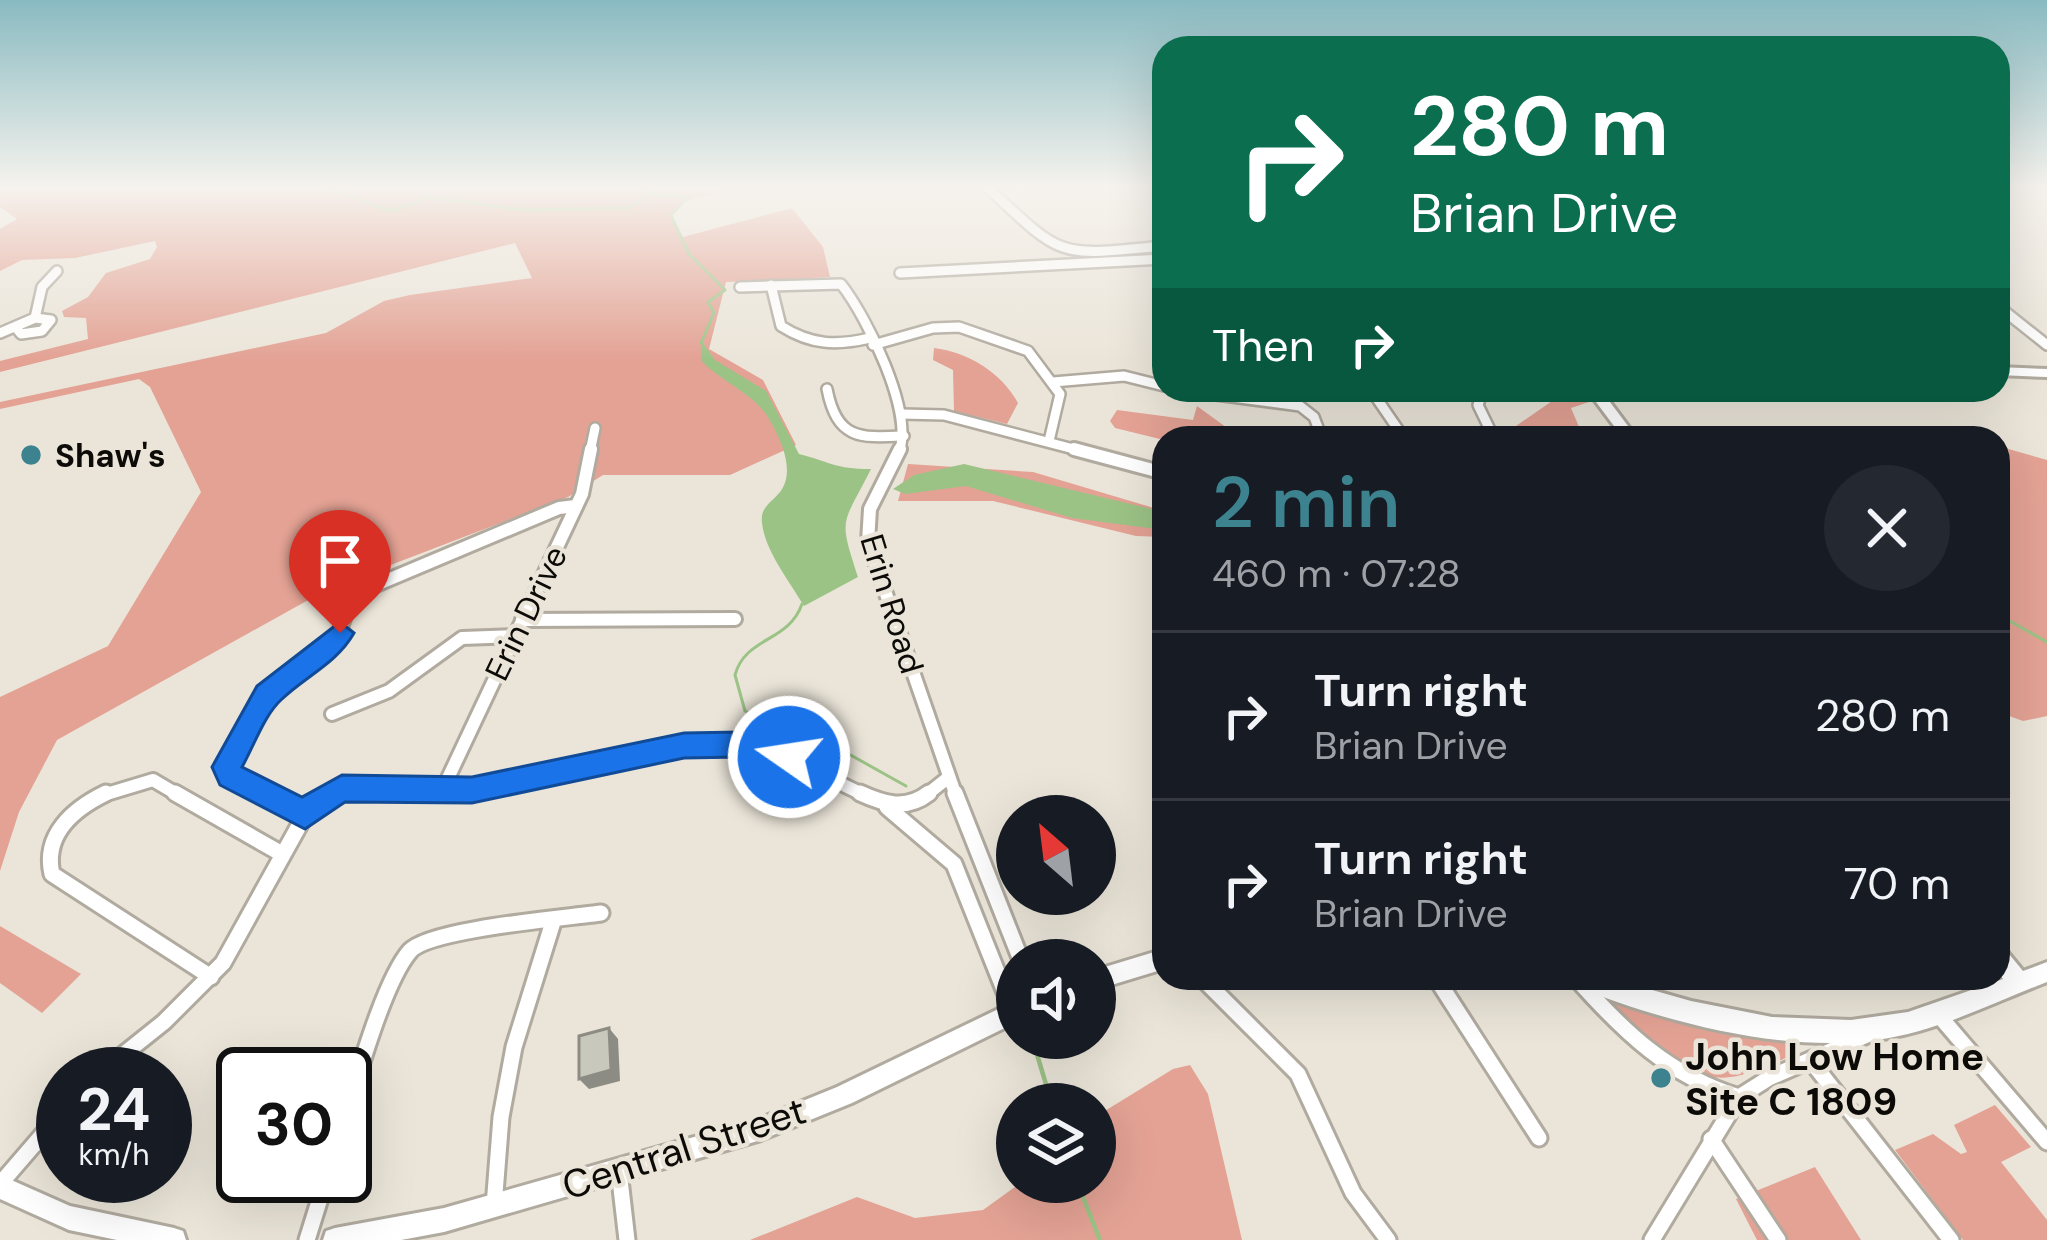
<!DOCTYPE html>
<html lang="en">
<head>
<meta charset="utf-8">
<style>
  body { margin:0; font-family:"DM Sans",sans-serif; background:#242831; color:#f1f3f6; height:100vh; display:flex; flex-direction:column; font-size:45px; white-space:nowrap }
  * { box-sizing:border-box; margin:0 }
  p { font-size:39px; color:#9ea1a6 }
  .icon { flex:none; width:66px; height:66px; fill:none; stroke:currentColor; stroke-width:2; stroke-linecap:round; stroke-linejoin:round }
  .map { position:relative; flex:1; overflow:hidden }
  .side { position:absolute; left:1152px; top:426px; width:858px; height:564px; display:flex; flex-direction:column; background:#171b24; border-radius:36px; box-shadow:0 12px 48px #0002 }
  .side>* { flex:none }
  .banner { position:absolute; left:1152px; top:36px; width:858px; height:366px; border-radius:36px; box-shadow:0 12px 48px #0002; background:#0b6e4f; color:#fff; overflow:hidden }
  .needle { width:78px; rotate:332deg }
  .buttons { position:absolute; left:996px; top:795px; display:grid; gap:24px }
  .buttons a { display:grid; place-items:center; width:120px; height:120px; border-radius:50%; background:#171b24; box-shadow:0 12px 48px #0002; font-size:60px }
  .speed { position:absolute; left:36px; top:1047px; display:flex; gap:24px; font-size:60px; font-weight:700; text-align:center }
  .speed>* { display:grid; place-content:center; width:156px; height:156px; border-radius:50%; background:#171b24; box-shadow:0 12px 48px #0002; line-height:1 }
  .speed small { font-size:30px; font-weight:400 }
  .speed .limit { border:6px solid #111; border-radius:18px; background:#fff; color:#111 }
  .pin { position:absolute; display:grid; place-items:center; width:102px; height:102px; color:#fff; margin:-123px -51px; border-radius:50% 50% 50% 0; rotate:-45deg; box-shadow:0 0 12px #0007 }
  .pin .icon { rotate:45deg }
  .me { position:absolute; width:132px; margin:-66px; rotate:283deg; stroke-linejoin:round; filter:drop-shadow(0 0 9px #0008) }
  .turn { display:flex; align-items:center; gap:42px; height:252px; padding:0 60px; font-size:54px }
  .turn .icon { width:156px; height:156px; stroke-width:2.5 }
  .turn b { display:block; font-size:84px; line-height:102px }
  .then { display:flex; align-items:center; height:114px; padding:0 60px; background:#0003; gap:24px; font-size:45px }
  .round { display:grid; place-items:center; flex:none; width:126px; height:126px; border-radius:63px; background:#242831 }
  .headline { display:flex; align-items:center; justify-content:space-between; height:204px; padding:0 60px }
  h1 { font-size:72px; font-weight:600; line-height:90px; color:#3d838f }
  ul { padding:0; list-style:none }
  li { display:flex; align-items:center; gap:36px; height:168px; padding:0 60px; border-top:3px solid #363941 }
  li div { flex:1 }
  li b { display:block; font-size:45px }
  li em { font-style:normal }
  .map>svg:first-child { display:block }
</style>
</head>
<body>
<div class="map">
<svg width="2047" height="1240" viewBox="0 0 2047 1240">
  <rect width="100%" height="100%" fill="#ebe5d9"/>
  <g fill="#e3a294">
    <path d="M0,186h745l-59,15 -15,14 12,22 109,-29 31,39 7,30 -104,5 -17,67 54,31 33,65 -66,30h-127l-35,22 -240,92 -271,151 -38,72 -19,59v-174l108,-51 93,-154 -51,-105 -11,-8 -139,30v-7l326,-69 58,-32 26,-6 122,-17 -17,-35 -515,129v-11l88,-22 -2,-21 -22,-1 -2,-6 26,-14 18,-24 44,-14 7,-12 -2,-6 -80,17 -53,2 -22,11v-42l17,-10 -17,-12z"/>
    <path d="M934,348c34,4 68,25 84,55l-11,21 -53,-13 -1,-41 -20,-10z"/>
    <path d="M1568,390h11l10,12 -18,6 9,21 33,-2 7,11h-113l6,-10z"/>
    <path d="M1197,406l33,24 27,2 9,6 -102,2 -49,-12 -5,-7 7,-11 76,10z"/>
    <path d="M1998,446l49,14v256l-24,5 -25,-9z"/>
    <path d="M908,464l125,8 131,39v26l-28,-1 -143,-35h-95z"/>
    <path d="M0,926l81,48 -39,39 -42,-30z"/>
    <path d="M1619,1001l167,37 9,13c-11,10 -27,15 -42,20 -59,24 -95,-21 -138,-56l-3,-9z"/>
    <path d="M1190,1065l18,29 34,146h-492l107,-43 58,21 68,-8 39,-28h73v-65l78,-48z"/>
    <path d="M1995,1105l36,42 -30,15 46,58v20h-84l-68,-90 38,-16 28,20 6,-2 -13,-27z"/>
    <path d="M1815,1167l46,73h-104l-21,-41z"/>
  </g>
  <g fill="#9cc386">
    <path d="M701,340l14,20 51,31 33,63c32,8 35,15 72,15 -29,58 -33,46 -13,108l-54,29c-14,-24 -39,-55 -42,-83 -2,-16 9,-20 18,-31 17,-22 -1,-57 -14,-78 -17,-23 -46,-33 -65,-54z"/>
    <path d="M964,464l200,48v18l-92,-12 -106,-32 -61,8 -12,-5 21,-14z"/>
  </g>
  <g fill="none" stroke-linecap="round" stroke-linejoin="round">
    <g stroke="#9cc386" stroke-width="3">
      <path d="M323,186l67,25 41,-14 91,13 106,-2 15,-9 -1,-10 12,-3"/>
      <path d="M644,192l43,6 -16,17 2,5 16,34 36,36 -17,12 6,11 -13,30"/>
      <path d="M1998,620h10l39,22"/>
      <path d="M774,725l-29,-14 -10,-36c10,-38 54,-33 67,-71"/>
      <path d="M790,728l23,6 93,52"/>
    </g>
    <g stroke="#9cc386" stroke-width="4.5">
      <path d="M1032,1038l20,66"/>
      <path d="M1077,1182l23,58"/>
    </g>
    <g stroke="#b0aa9f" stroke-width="14">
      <g id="street-far2">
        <path d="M986,186c79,74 70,70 178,60"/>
        <path d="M900,273l264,-14"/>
        <path d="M771,285l10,41c30,19 55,20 89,12"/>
        <path d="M740,287l101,-3c26,33 73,128 58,168"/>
        <path d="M1998,306l49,39"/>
        <path d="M35,318l7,-31 15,-16"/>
        <path d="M0,333l35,-15 16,2 -9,11 -21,3 -4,-5"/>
        <path d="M873,345l60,-17 26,-1 69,24 32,43 -11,47"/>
        <path d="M1053,382l71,-6 40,10"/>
        <path d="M827,389c10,51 33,49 77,47"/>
        <path d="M1178,390l122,16 14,11 8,21"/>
        <path d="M1371,390l33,48"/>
        <path d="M1483,390l-5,15 16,33"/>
        <path d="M902,414l42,1 141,37"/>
        <path d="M590,452l5,-24"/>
      </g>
    </g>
    <g stroke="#b0aa9f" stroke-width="18">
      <g id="street-far1">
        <path d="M900,449l-30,60 -2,33 88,254"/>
        <path d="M1074,449l90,24"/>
        <path d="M522,620l213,-1"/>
        <path d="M332,714l57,-23 73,-53 52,-2"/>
        <path d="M441,793l141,-299 9,-45"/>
        <path d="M100,796l53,-16 27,16"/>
        <path d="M268,796l-37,-20 -4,-9 40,-73 70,-55 15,-44 207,-87 17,-2"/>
        <path d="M331,796l6,-5 135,-1 237,-47 67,9 90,44"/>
        <path d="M925,796l24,-19"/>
      </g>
    </g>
    <g stroke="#b0aa9f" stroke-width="21">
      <g id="street">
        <path d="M106,793c-33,16 -63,42 -54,81l159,103"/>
        <path d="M175,793l107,61"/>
        <path d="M263,793l42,22"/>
        <path d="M860,793c24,11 46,18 69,0"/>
        <path d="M955,793l66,167"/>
        <path d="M887,807l67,57 59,148"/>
        <path d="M1202,978l96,96 55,119 35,47"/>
        <path d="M1436,978l103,160"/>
        <path d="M1576,978c47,53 93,98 163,119"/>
        <path d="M1936,1012l111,130"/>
        <path d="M1811,1061l140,179"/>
        <path d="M99,1074l65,-52 59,-59 82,-148 30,-22"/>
        <path d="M345,1116c13,-40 39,-135 65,-165 19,-22 156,-33 191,-38"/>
        <path d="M1711,1139l67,101"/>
        <path d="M619,1171l8,69"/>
        <path d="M0,1184l63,-73"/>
        <path d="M494,1206l7,-89 13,-70 39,-125"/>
        <path d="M307,1240l20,-64"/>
        <path d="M1652,1240l87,-143 30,-19 98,-43"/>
      </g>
    </g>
    <g stroke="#b0aa9f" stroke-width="6">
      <g id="secondary">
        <path d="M1998,367l49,2v8l-49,-2z"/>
        <path d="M1587,390h14l36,48h-14z"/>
        <path d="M1998,946l7,3 18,22 24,-9v20c-52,20 -103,46 -158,56 -100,18 -225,-16 -318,-53l-3,-7h42l81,23 81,16 79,3 57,-8 95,-33 -5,-7z"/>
        <path d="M1164,949v20l-69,21v-20z"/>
        <path d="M1017,1000v22l-165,81 -91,37 -317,92 -43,8h-78l3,-9 9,-3 109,-20 317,-90 76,-31z"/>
        <path d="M0,1175l70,31 104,22 9,3 3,9h-69l-48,-10 -69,-31z"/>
      </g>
    </g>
    <use href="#street-far2" stroke="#fff" stroke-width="9"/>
    <use href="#street-far1" stroke="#fff" stroke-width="12"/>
    <use href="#street" stroke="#fff" stroke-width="15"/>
    <use href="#secondary" fill="#fff" fill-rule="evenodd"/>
  </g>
  <path fill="#8c8c84" d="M609,1028l9,11 2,42 -31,8 -10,-10z"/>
  <path fill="#c8c8bc" stroke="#8c8c84" stroke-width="3" d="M609,1028l2,42 -32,9v-43z"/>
  <linearGradient id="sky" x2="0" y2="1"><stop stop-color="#89bac1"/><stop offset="0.52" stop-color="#f6f3ee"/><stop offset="1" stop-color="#f6f3ee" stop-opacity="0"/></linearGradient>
  <rect width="2047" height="360" fill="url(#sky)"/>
  <path fill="#1a73e8" stroke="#114b97" stroke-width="3" d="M340,622l14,11c-17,30 -48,43 -72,66 -18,16 -28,47 -40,68l60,30 40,-22 130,2 212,-44 56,-1 59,16 5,9 -5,9 -10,4 -49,-13 -56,1 -212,45 -127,-1 -40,27 -85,-44 -8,-18 45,-81z"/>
  <g fill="#3d838f" stroke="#ebe5d9" stroke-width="4.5">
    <circle cx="31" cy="455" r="12"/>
    <circle cx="1661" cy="1078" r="12"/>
  </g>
  <g text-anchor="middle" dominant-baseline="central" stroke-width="9" stroke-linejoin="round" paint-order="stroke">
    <g font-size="33" font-weight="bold" fill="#0d0b08" stroke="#ebe5d9" text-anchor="start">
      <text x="55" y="455">Shaw's</text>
    </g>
    <g font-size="33" fill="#0d0b08" stroke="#ebe5d9">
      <text transform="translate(892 604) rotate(73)">Erin Road</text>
      <text transform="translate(526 613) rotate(-64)">Erin Drive</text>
    </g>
    <g font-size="39" font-weight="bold" fill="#0d0b08" stroke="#ebe5d9" text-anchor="start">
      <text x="1685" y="1056">John Low Home<tspan x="1685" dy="45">Site C 1809</tspan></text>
    </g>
    <g font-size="39" fill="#0d0b08" stroke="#ebe5d9">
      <text transform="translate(684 1148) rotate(-18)">Central Street</text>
    </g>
  </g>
</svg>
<div class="buttons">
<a><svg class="needle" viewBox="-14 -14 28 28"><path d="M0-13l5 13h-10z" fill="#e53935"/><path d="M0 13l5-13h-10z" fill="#9ea1a6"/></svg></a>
<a><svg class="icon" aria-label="sound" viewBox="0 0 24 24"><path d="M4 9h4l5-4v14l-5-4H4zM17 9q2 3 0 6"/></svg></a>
<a><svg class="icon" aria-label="layers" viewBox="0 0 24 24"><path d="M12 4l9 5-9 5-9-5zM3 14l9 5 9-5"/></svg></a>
</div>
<div class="speed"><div>24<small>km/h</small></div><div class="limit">30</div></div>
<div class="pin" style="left:340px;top:633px;background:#d93025"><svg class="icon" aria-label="arrive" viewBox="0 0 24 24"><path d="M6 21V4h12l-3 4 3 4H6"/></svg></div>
<svg class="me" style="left:789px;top:757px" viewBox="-20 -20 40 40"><circle r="17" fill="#1a73e8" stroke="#fff" stroke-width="3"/><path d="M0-11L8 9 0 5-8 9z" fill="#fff"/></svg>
<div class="banner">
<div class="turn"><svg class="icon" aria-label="right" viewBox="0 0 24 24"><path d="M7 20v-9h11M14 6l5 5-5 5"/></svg><div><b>280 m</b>Brian Drive</div></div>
<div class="then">Then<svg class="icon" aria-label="right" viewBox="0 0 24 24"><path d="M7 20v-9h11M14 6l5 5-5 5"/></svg></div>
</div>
<section class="side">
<div class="headline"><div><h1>2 min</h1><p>460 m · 07:28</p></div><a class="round"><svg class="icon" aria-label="close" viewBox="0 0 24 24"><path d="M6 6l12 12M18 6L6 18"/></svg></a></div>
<ul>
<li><svg class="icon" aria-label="right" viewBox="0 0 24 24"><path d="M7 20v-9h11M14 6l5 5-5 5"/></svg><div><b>Turn right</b><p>Brian Drive</p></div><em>280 m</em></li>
<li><svg class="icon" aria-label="right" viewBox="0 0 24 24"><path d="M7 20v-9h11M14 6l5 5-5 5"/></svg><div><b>Turn right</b><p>Brian Drive</p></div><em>70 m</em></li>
</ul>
</section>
</div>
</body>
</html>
